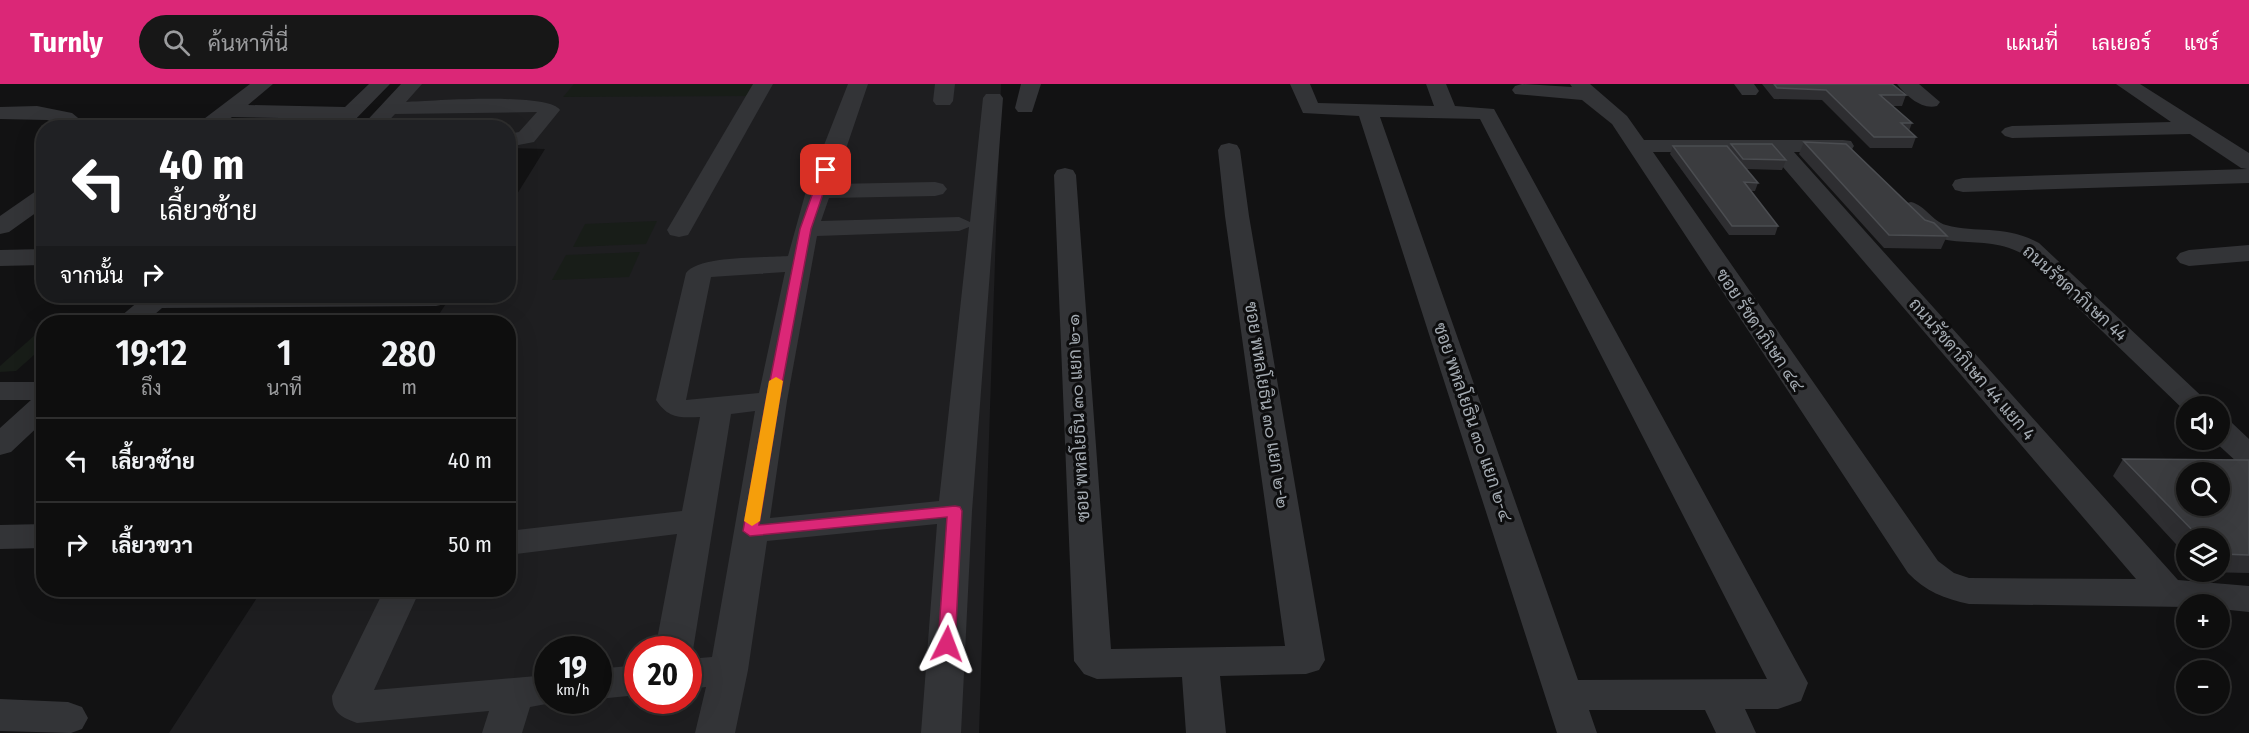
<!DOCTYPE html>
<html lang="th">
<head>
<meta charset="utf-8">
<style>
  body { margin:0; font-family:"Fira Sans Condensed",Sarabun,sans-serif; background:#171717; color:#f1f3f6; height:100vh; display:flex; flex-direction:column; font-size:22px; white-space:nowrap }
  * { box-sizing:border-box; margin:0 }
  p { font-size:20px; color:#9b9c9e }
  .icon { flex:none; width:33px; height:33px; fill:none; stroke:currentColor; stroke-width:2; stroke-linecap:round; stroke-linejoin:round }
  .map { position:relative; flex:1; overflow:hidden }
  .side { position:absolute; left:36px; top:231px; width:480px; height:282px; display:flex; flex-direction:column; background:#0e0e0e; border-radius:24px; box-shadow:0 6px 24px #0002,0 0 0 2px #2e2e2e }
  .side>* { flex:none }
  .banner { position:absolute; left:36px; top:36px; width:480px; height:183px; border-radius:24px; box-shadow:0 6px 24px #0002,0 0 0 2px #2e2e2e; background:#202124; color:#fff; overflow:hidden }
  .fabs { position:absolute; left:2176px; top:312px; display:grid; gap:12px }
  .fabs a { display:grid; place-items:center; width:54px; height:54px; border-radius:50%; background:#0e0e0e; box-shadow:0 6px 24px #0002,0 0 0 2px #2e2e2e; font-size:30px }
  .speed { position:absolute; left:534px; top:552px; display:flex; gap:12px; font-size:30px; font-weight:700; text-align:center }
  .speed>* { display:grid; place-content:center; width:78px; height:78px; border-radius:50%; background:#0e0e0e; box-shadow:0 6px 24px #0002,0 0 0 2px #2e2e2e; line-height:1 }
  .speed small { font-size:15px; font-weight:400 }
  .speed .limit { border:9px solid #d22; background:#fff; color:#111 }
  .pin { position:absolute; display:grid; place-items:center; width:51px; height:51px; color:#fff; margin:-26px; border-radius:12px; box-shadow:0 3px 9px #0006 }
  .me { position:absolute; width:66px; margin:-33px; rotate:3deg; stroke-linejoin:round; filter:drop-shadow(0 0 4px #0008) }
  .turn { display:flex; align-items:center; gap:21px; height:126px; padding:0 24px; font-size:27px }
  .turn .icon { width:78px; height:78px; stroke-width:2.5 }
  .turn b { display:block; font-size:42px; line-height:51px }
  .then { display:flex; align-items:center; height:57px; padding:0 24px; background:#0003; gap:12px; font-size:22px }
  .eta { display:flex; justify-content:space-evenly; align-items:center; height:102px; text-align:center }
  .eta b { font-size:36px; font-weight:600; line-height:42px }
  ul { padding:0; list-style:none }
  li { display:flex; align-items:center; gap:18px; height:84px; padding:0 24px; border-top:2px solid #2e2e2e }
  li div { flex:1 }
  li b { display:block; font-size:22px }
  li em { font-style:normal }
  header { display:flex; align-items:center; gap:36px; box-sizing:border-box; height:84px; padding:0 30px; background:#db2777; color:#fff }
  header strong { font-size:28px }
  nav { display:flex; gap:33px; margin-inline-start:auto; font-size:21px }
  .search { width:420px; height:54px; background:#171717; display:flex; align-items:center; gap:15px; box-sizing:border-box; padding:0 21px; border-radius:33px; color:#9b9c9e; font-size:22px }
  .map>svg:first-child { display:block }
</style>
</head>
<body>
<header>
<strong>Turnly</strong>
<div class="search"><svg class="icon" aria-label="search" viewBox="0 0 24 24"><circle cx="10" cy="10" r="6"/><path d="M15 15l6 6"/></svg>ค้นหาที่นี่</div>
<nav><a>แผนที่</a><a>เลเยอร์</a><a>แชร์</a></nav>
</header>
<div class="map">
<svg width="2249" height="649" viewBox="0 0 2249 649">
  <rect width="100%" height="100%" fill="#121213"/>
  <path fill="#1e1e20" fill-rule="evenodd" d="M412,0h589l-22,649h-810l93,-143h246v-268h-74l17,-26h57l1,-89 36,-58 -36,-1 -1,-20 -138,-1zM548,566h50v50h-50zM638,566h50v50h-50z"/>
  <g fill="#181d18">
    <path d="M574,0h182l-6,12 -187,1z"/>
    <path d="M657,137l-11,23 -73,3 12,-23z"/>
    <path d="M640,168l-11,25 -77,3 14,-25z"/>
    <path d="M35,251h8v12l-27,24 -16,1v-6z"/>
  </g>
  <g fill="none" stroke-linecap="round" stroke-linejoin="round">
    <g fill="#333437" fill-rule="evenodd">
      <path d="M250,0h23l-25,21 97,2 24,-23h21l-43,44h-18l-1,-3 4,-6 -100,-2 -15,11h-25z"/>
      <path d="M401,0h21l-16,18c27,-1 142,-10 154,8l-26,32 -26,5v-13l11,-2 18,-20 -142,2 -13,14h-22z"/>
      <path d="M753,0h20l-82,146 -3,5 -9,2 -9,-2 -3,-5z"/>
      <path d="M848,0h20l-34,100 101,-2 8,2 4,5 -4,5 -8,2 -106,2 -8,23 138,-4 11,5 13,-124 3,-4h14l3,4 -31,413 -11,222h-40l16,-209 -170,17 -19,129 -13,63h-40l11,-46 -18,2v-30l24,-2 43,-246 -24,3 -38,236 -5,8v-8h-33l22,-116 -169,21v-24l174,-20 18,-94c-21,1 -32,1 -44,-17l30,-127c13,-18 80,-15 102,-17l18,-65zM969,143l-30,274 -169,17 17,-117 30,-165 142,-5zM785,188l-26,121 -73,7 25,-123z"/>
      <path d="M935,0h20l-2,17 -3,4h-14l-3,-4z"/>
      <path d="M1021,0h20l-9,28h-14l-3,-4z"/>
      <path d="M1290,0h20l8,19 116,3 -8,-22h20l9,22 39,3 314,574 -7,18 -23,8h-33l11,24h-40l-11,-23h-116l8,23h-40l-198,-617 -56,-3zM1380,33l100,2 287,560 -189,1z"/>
      <path d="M1522,0l50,3 -2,-3h20l37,32 17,24h199l8,1 3,5 -3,5 -8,1h-49l384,428 71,6v26l-29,-3v-5h-33v3l-218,-3c-24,-5 -44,-13 -61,-31l-296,-449 -30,-24 -67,-6 -3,-4 3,-4zM1653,68h117l366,427 -167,-1 -15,-5 -16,-12z"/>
      <path d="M1734,0h20l5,7 -3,4h-14z"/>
      <path d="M1897,0h22l21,18 -3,4c-15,4 -31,-10 -40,-22z"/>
      <path d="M2116,0h24l109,69v30l-286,9 -8,-2 -3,-5 3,-5 8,-2 284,-9 -6,-1 -51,-34 -178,4 -7,-2 -4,-4 4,-4 7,-2 159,-4z"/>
      <path d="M37,22l35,7 11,9 -3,4 -10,2 -23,-8 -47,-1v-12z"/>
      <path d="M1229,59l8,2 3,5 9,66 76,444 -6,10 -13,4 -86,2 6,57h-40l-4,-56 -85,2 -13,-5 -10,-13 -20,-486 3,-5 8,-2 8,2 3,5 35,474 174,-3 -60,-430 -7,-66 3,-5z"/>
      <path d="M44,105v18l-35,25 -9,2v-18l36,-25z"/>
      <path d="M1911,118c15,4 21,19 35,23 33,9 58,-1 93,18l173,163h-25l-1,6 -165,-159c-44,-23 -88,6 -122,-44l4,-5z"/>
      <path d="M2249,161v16l-60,5 -9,-3 -4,-5 4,-5 9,-3z"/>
      <path d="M44,165v16l-44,1v-16z"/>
      <path d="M145,212h303l1,2 -4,6 -9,2 -274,2 -16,14h-28l3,-6z"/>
      <path d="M0,298h44v39l-33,31 -11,3v-27l31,-28h-31z"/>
      <path d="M2220,336l11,2 18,17v27l-11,-3 -25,-23h7z"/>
      <path d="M44,440v24l-44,1v-24z"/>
      <path d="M384,506h36l-46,100 174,-15v25l14,1 -32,6 -8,26h-40l7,-22 -132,12c-14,-5 -25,-10 -25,-27z"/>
      <path d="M638,581v30l-40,4v-30z"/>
      <path d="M0,615l68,3 14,5 6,11 -6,11 -11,4 -71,-2z"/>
    </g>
  </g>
  <g fill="#2e2e31">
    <path d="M1762,0h130l14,11 -4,11h-10l20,17 -3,8 7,6 -4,11h-42l-48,-48 -48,-1z"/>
    <path d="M1804,58l121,78 22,16 -6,13 -57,-1 -85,-94z"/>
    <path d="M1731,60l55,16 -4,10 -35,-1 11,14 -3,8h-4l27,35 -3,9h-46l-59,-81 3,-8 57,2z"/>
    <path d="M2123,375l126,1v113l-47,-1h18v-34h-33v18l-74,-80z"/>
  </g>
  <g fill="#3b3c3f" stroke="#4b4d51" stroke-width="1.5" fill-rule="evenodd">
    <path d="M1774,0h118l14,11h-26l32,28h-11l15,14h-42l-48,-47 -49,-2z"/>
    <path d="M1804,58l42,2 79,76 9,3 13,13 -58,-1z"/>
    <path d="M1731,60h41l14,16 -43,-1z"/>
    <path d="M1673,62h54l31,37 -14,-1 34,44h-46z"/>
    <path d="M2123,375l126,1v95l-29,-1v-16h-20zM2187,388h33v34h-33z"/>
  </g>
  <path fill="#db2777" stroke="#8e194d" stroke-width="1.5" d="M826,83l5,3 -20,59 -32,172 -20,124 196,-19 5,1 2,4 -7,133 -2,5 -6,2 -6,-2 -3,-5 9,-127 -197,19 -7,-5 23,-130 34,-172 21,-59z"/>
  <path fill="#f59e0b" d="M776,293l7,4 -23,140 -8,5 -8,-5 25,-140z"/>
  <g text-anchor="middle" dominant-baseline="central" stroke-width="6" stroke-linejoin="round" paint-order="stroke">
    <g font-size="18" fill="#a4abb2" stroke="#0d0d0e">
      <text transform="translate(2075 209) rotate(42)">ถนนรัชดาภิเษก 44</text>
      <text transform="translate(1760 246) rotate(56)">ซอย รัชดาภิเษก ๔๔</text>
      <text transform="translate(1972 285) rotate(49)">ถนนรัชดาภิเษก 44 แยก 4</text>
      <text transform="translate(1267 321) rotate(81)">ซอย พหลโยธิน ๓๐ แยก ๒-๒</text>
      <text transform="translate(1078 334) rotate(-93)">ซอย พหลโยธิน ๓๐ แยก ๒-๑</text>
      <text transform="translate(1473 338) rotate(71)">ซอย พหลโยธิน ๓๐ แยก ๒-๔</text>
    </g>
  </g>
</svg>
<div class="fabs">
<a><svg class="icon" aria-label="sound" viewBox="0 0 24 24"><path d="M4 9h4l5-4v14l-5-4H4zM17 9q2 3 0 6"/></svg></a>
<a><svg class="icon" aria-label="search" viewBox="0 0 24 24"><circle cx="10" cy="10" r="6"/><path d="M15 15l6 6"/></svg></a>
<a><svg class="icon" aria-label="layers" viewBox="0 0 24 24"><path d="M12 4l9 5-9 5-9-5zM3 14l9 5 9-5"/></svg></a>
<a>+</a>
<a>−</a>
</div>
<div class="speed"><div>19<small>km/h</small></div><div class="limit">20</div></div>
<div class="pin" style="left:826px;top:86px;background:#d93025"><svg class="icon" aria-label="arrive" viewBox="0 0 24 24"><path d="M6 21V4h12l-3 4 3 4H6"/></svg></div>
<svg class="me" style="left:947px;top:560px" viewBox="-20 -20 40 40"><path d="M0-17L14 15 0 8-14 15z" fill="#db2777" stroke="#fff" stroke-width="4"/></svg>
<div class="banner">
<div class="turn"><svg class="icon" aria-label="left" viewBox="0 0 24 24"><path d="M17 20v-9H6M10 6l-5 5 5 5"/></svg><div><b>40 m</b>เลี้ยวซ้าย</div></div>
<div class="then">จากนั้น<svg class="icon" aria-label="right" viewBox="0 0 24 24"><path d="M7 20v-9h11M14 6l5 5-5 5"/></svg></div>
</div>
<section class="side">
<div class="eta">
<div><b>19:12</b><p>ถึง</p></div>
<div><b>1</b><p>นาที</p></div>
<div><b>280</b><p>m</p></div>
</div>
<ul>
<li><svg class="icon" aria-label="left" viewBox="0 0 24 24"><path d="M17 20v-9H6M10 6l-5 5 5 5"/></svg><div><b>เลี้ยวซ้าย</b></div><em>40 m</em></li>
<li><svg class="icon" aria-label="right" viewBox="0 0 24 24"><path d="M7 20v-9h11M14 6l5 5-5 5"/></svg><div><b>เลี้ยวขวา</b></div><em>50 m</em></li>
</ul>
</section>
</div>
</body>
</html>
